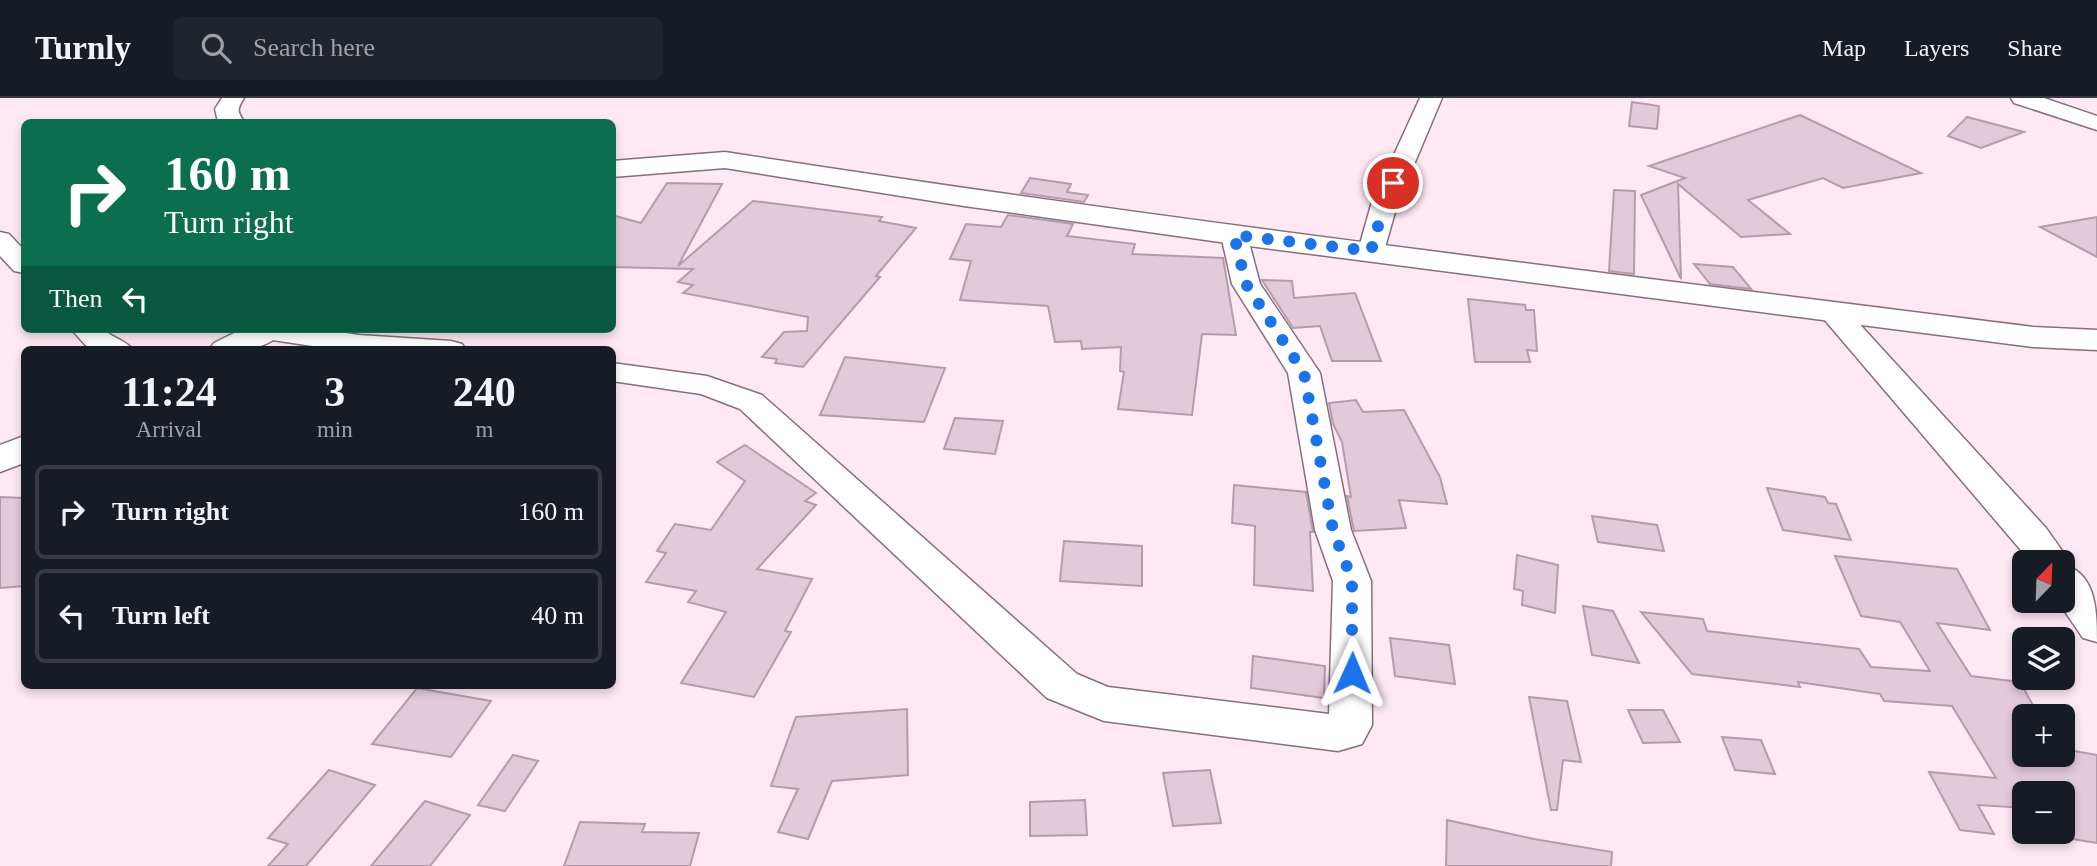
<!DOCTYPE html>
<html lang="en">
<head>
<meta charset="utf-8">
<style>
  body { margin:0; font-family:"Times New Roman",serif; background:#20242c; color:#f1f3f6; height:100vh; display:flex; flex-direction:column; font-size:26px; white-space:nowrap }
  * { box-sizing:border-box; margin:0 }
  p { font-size:23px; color:#9ea1a6 }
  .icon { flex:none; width:38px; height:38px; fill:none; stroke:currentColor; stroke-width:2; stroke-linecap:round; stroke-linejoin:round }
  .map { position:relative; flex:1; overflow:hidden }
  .panel { position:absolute; left:21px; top:248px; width:595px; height:343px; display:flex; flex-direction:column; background:#171b24; border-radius:10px; box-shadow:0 4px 10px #0003 }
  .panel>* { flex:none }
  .guide { position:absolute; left:21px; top:21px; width:595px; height:214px; border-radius:10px; box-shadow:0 4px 10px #0003; background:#0b6e4f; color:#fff; overflow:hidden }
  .needle { width:46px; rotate:23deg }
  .buttons { position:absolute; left:2012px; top:452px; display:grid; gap:14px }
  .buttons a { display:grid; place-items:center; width:63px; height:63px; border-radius:10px; background:#171b24; box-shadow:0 4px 10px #0003; font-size:35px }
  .pin { position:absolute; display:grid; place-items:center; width:60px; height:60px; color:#fff; margin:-30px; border:4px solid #fff; border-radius:50%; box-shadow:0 2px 7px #0007 }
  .me { position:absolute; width:77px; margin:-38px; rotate:1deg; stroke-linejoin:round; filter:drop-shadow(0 0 5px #0008) }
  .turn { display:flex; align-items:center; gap:24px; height:147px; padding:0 28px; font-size:32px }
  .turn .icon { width:91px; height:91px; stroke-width:2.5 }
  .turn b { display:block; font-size:49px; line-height:60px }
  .then { display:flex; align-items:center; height:66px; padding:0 28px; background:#0003; gap:14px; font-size:26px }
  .eta { display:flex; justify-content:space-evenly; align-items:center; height:119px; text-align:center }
  .eta b { font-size:42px; font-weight:700; line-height:49px }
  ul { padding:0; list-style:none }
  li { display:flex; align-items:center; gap:21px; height:94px; margin:0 14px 10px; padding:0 14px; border:4px solid #363941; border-radius:10px }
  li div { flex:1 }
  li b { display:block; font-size:26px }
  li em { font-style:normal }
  header { display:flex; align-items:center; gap:42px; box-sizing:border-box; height:98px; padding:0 35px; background:#171b24; border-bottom:2px solid #363941 }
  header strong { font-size:33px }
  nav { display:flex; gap:38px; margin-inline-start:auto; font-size:24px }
  .search { width:490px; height:63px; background:#20242c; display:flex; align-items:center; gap:18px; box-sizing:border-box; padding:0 24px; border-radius:10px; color:#9ea1a6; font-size:26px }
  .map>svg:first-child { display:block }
</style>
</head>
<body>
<header>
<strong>Turnly</strong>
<div class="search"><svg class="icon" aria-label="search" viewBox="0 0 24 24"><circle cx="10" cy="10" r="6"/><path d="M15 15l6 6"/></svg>Search here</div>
<nav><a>Map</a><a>Layers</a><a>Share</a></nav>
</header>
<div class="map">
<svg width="2097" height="768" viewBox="0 0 2097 768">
  <rect width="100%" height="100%" fill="#fde8f4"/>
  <g fill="#e3cad9" stroke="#b49caa" stroke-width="2">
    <path d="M1632,4l27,4 -2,23 -28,-3z"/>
    <path d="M1800,17l121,58 -78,15 -20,-10 -75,22 42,34 -49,3 -63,-53 3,95 -40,-84 44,-17 -36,-12z"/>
    <path d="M1967,19l57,15 -43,16 -33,-12z"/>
    <path d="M1030,80l41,6 -4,8 21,3 -4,7 -63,-9z"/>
    <path d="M667,85l55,1 -44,82 75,-65 129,16 -3,4 37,7 -40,48 4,1 -77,90 -28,-4 2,-4 -15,-2 22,-25 23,-1 1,-14 -125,-24 10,-8 -15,-3 15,-13 -81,-2v-52l29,8z"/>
    <path d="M1614,92l21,1 -1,83 -25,-3z"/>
    <path d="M1008,117l65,9 -6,12 68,8 -3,10 91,4 13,77 -34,-1 -10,81 -74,-6 6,-37 -4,-1 1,-24 -39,2 -1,-8 -26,1 -7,-36 -88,-6 11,-39 -21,-2 16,-35 35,3z"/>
    <path d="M2097,119v40l-57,-30z"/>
    <path d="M1694,166l39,3 18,22 -41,-5z"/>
    <path d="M1262,182l30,1 2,17 61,-5 26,68h-49l-12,-35 -27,2z"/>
    <path d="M1468,201l57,6 1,5h8l3,41 -10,-1 3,12h-55z"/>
    <path d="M845,259l100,11 -21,54 -104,-7z"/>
    <path d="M1356,302l7,12 41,-2 36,67 7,27 -48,-4 7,28 -52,3 -7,-35 4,1 -9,-55 -9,-18 -4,-21z"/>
    <path d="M955,320l48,3 -8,33 -51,-5z"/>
    <path d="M745,347l71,48 -11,8 11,4 -59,64 55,10 -27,52 6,1 -37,65 -73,-14 45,-71 -38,-10 8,-11 -50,-9 20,-29 -9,-2 18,-27 36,6 34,-49 -28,-19z"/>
    <path d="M1234,387l72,7 7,40h-3l3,59 -59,-6 1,-59 -23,-3z"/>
    <path d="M1767,390l58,9 3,6 8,1 15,36 -68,-10z"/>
    <path d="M0,399l24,1v88l-24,2z"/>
    <path d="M1592,418l65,9 7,26 -66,-9z"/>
    <path d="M1064,443l78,5v40l-82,-5z"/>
    <path d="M1517,457l41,10 -3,48 -33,-8 1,-14 -9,-2z"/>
    <path d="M1835,458l122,13 33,61 -53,-7 34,53 49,6 19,34h-14v38h38v-5l34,6v88l-37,-6 -3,-6h6v-38h-38v15l-47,-3 16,29 -34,-4 -31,-58 67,6 -44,-72 -68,-5 -4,-7 -82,-12 2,5 -108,-13 -51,-62 62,7 4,12 152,18 12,18 59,4 -30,-49 -39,-6z"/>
    <path d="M1583,508l30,5 26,52 -47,-8z"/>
    <path d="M1390,540l59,7 6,39 -60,-8z"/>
    <path d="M1253,558l72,10 -1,32 -73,-10z"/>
    <path d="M417,590l74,13 -40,56 -79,-13z"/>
    <path d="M1529,599l38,4 14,61 -18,-2 -6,50h-6z"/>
    <path d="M907,611l1,66 -76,6 -24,58 -30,-7 20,-43 -27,-3 25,-69z"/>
    <path d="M1628,612h35l17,32 -37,1z"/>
    <path d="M1722,639l39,3 14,34 -40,-4z"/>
    <path d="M513,657l25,6 -33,50 -27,-6z"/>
    <path d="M329,672l46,15 -69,81h-38l20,-22 -20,-6z"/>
    <path d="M1210,672l11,53 -48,3 -10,-53z"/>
    <path d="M1085,702l2,35 -57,1v-34z"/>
    <path d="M425,703l45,14 -40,51h-59z"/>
    <path d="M1447,722l87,19 78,13 -1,14h-165z"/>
    <path d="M580,724l65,2 -3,8 57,1 -9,33h-126z"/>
  </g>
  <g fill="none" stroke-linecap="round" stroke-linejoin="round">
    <g stroke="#866f7d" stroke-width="3">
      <g id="minor">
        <path d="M222,0h22c-8,13 -6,13 0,24h-26l-3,-13z"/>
        <path d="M1420,0h22l-45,107 -13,46 -3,6 -10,2 -10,-2 -3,-6 13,-46z"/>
        <path d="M2011,0h33l53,18v14l-83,-27z"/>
        <path d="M1234,129l9,2 4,6 13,49 60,89 31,157 20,51 1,144 -10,19 -24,7 -234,-30 -57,-23 -307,-289 -39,-15 -89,-13v-18l95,13 55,19 315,279 31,13 221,27 4,-133 -18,-51 -27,-157 -56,-89 -11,-49 4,-6z"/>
        <path d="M0,134l9,2 15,16v23l-10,-2 -14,-15z"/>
        <path d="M1833,205l10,3 203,222 24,34 -3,4c30,10 30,49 30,76l-14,-4 -26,-38h6v-38h-32l-208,-244 -5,-6 5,-6z"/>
        <path d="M71,231h32c9,9 23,11 30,21h-43z"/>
        <path d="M319,231l40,6 92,6 11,3 4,6h-127l-73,-11 -10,-3 -5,-6z"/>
      </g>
    </g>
    <g stroke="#866f7d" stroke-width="3">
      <g id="tertiary">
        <path d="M725,54c435,68 872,120 1308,175l64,3v20l-64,-3 -799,-103 -270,-38 -239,-38 -113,9v-16z"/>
        <path d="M242,231h42c-16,24 -49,21 -75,21l5,-7z"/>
        <path d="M24,338v27l-24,9v-27z"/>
      </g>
    </g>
    <use href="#minor" fill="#fff" fill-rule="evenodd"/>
    <use href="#tertiary" fill="#fff" fill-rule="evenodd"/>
  </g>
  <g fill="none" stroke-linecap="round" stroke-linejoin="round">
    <path stroke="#1a73e8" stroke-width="12" stroke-dasharray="0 21.6" d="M1352,575v-93l-19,-50 -29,-157 -58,-89 -12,-49 137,16 13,-46 9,-22"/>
  </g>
</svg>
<div class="buttons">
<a><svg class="needle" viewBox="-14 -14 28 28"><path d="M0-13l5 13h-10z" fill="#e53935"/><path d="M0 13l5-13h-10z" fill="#9ea1a6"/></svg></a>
<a><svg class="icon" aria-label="layers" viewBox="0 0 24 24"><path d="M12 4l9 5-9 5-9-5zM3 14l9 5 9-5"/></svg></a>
<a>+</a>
<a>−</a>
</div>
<div class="pin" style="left:1393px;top:85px;background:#d93025"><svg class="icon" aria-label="arrive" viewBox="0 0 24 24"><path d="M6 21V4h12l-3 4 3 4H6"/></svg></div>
<svg class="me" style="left:1352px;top:575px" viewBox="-20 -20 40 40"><path d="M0-17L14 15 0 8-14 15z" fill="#1a73e8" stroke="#fff" stroke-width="4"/></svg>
<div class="guide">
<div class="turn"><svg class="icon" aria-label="right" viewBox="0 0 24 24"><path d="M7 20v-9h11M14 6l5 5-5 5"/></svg><div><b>160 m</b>Turn right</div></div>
<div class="then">Then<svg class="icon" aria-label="left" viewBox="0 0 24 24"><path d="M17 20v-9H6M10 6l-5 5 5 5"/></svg></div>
</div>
<section class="panel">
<div class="eta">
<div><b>11:24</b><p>Arrival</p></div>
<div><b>3</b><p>min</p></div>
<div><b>240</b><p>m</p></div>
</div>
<ul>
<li><svg class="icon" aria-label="right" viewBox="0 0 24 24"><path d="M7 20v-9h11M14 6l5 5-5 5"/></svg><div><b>Turn right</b></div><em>160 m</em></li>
<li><svg class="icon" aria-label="left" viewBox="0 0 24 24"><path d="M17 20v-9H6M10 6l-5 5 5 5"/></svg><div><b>Turn left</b></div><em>40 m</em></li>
</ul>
</section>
</div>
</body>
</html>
